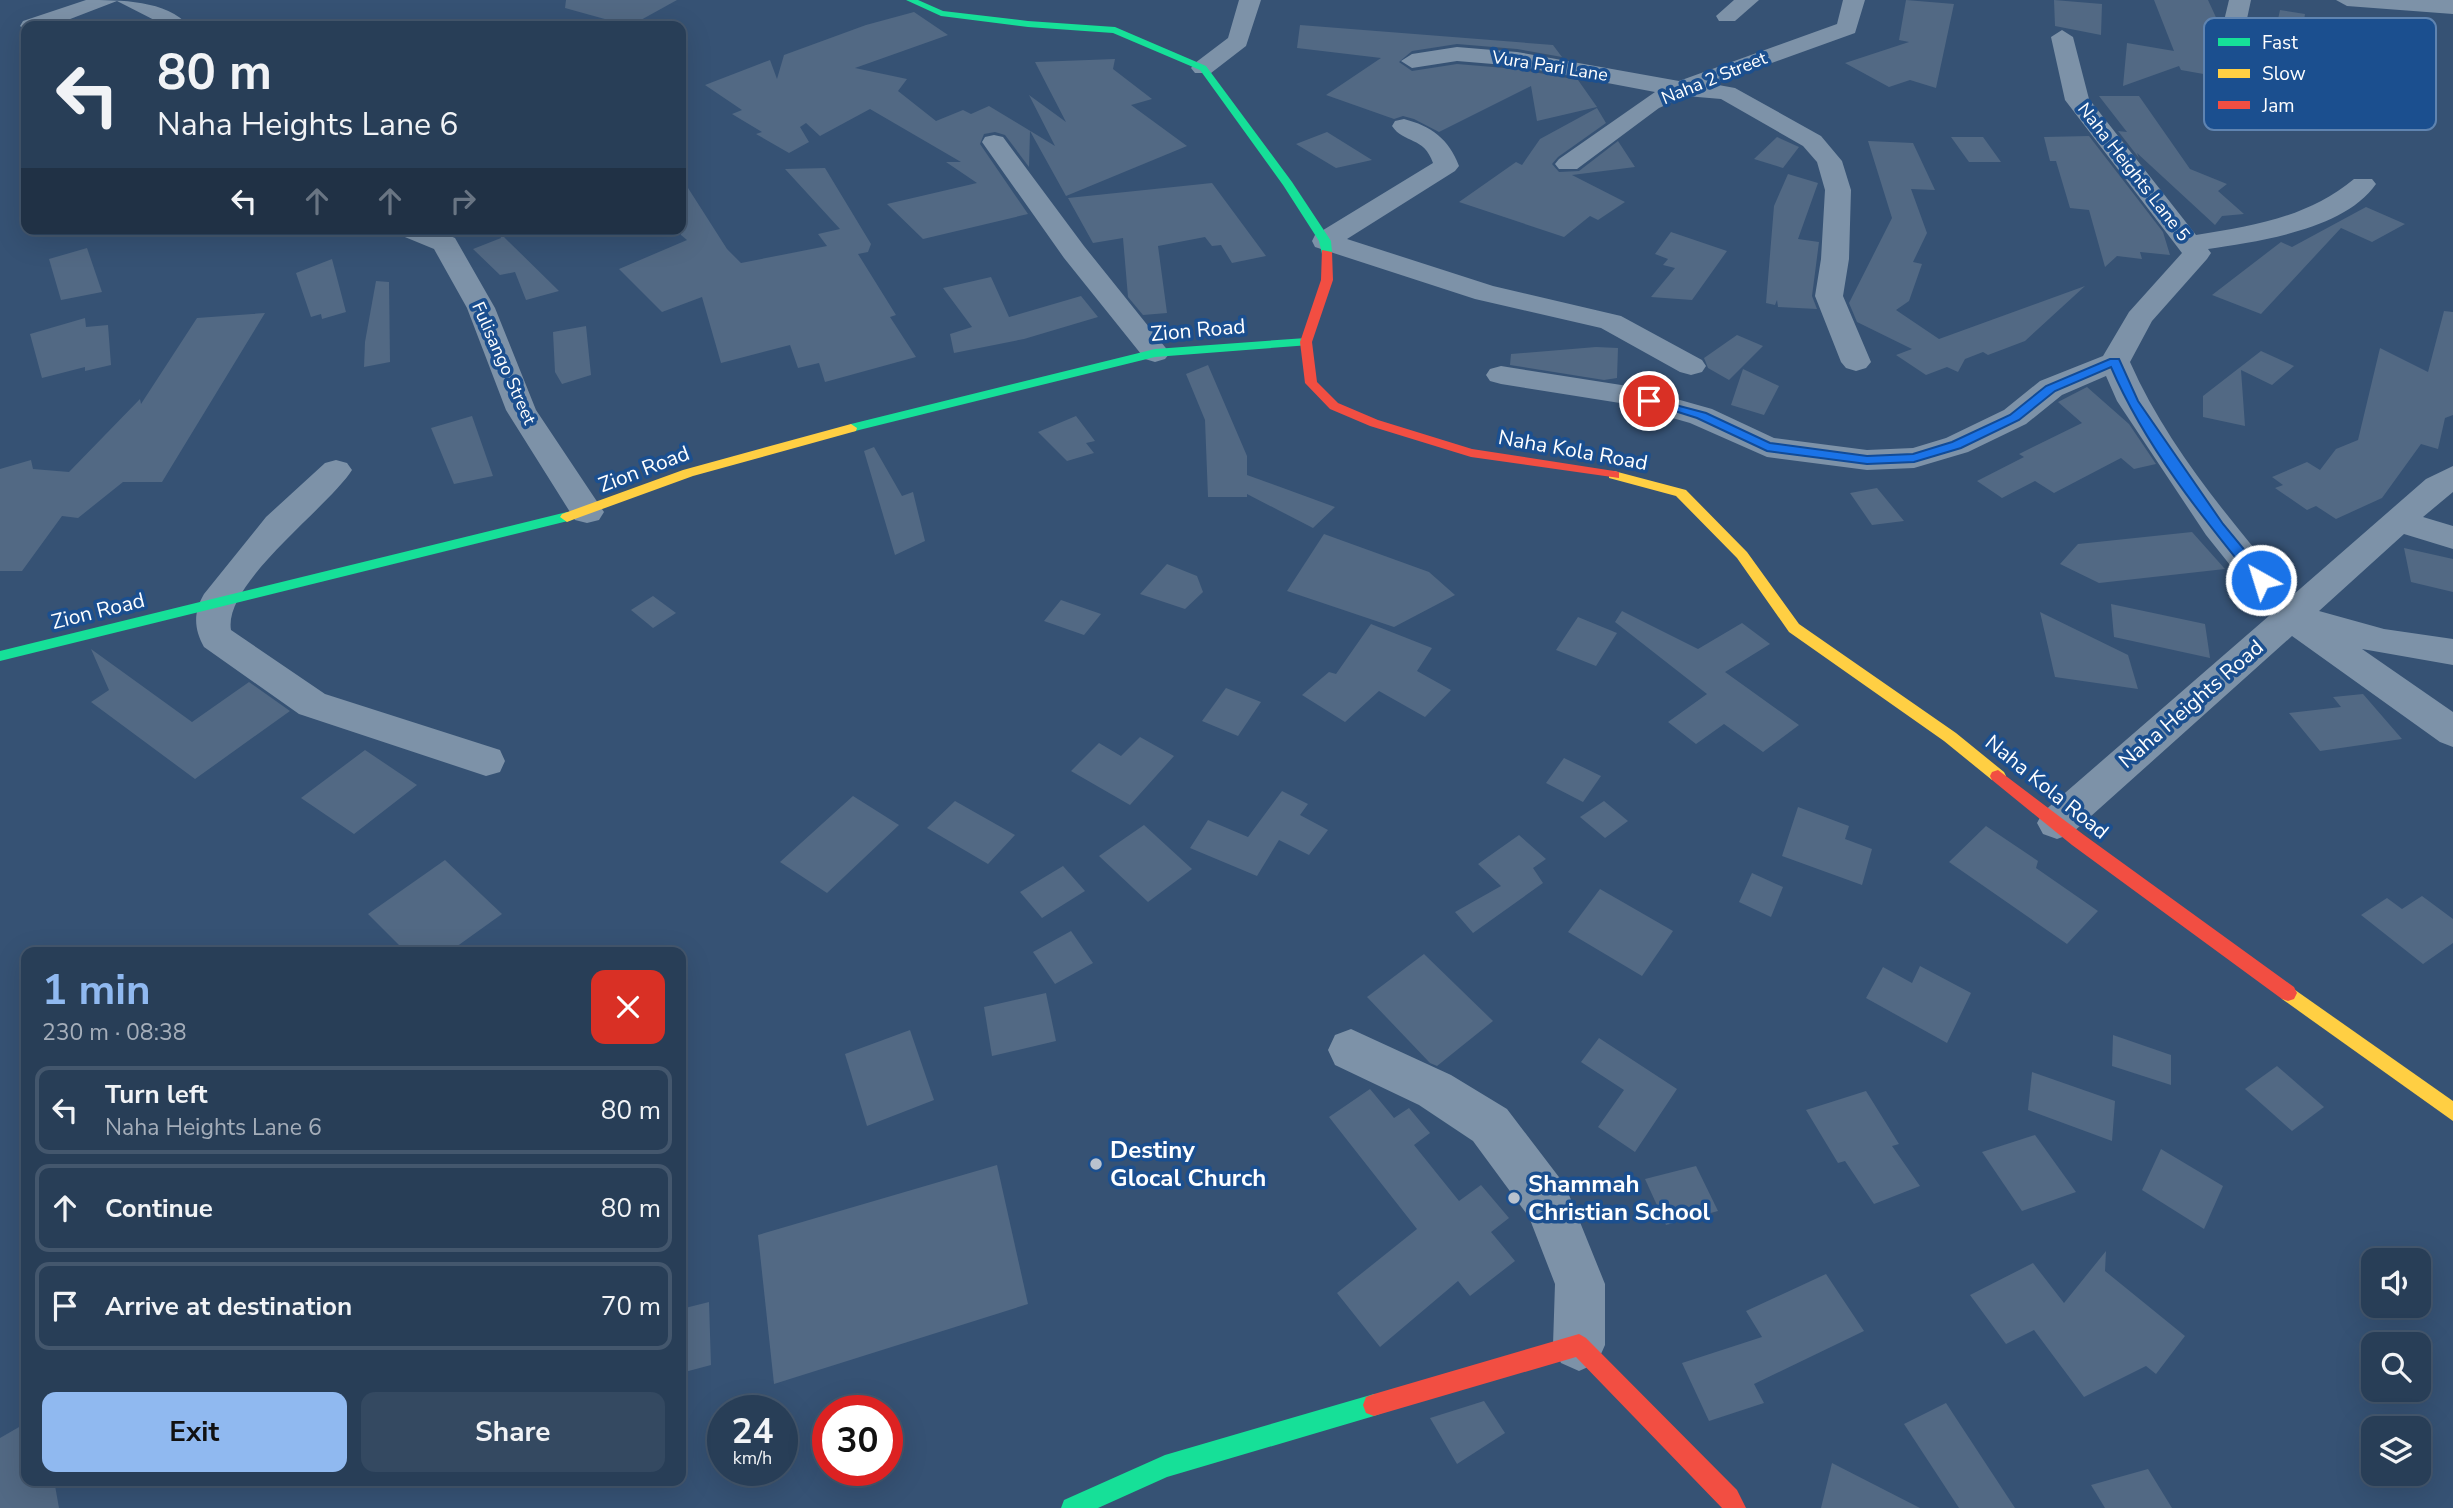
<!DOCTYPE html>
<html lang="en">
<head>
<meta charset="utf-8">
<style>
  body { margin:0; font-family:"Nunito Sans",sans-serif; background:#344961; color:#f1f3f6; height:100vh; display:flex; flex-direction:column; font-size:26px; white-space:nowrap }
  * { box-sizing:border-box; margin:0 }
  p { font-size:23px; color:#a5aeba }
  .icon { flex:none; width:38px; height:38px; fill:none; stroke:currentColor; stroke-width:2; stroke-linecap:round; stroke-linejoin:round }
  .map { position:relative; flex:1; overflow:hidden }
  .side { position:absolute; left:21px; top:947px; width:665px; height:539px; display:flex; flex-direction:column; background:#283e57; border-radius:14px; box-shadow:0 7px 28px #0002,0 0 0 2px #44576d }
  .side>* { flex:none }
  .guide { position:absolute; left:21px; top:21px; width:665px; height:214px; border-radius:14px; box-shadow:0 7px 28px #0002,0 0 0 2px #44576d; background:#283e57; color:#f1f3f6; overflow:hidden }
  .tools { position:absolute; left:2361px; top:1248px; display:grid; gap:14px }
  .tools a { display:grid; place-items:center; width:70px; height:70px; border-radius:14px; background:#283e57; box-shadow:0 7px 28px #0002,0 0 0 2px #44576d; font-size:35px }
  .speed { position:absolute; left:707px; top:1395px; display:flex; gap:14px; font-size:35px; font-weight:700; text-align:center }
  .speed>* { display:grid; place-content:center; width:91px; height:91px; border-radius:50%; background:#283e57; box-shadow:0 7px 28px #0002,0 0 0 2px #44576d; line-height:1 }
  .speed small { font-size:18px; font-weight:400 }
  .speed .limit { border:10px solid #d22; background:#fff; color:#111 }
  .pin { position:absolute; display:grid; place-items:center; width:60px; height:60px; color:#fff; margin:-30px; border:4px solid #fff; border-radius:50%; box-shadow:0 2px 7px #0007 }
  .me { position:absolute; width:77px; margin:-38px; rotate:321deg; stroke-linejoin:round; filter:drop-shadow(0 0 5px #0008) }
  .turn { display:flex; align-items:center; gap:24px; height:147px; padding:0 21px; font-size:32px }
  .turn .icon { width:91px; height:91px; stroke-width:2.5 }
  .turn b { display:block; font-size:49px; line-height:60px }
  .lanes { display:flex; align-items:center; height:66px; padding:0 21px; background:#0003; justify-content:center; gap:35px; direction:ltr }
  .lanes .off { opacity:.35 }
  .round { display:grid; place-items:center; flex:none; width:74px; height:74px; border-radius:14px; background:#344961 }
  .summary { display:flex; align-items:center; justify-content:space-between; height:119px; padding:0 21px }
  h1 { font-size:42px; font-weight:700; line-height:52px; color:#90b9f0 }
  .primary-button { display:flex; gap:14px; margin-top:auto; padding:14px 21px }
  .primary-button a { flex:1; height:80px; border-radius:14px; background:#90b9f0; color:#111; font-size:28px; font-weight:700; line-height:80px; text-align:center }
  .primary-button a+a { background:#344961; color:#f1f3f6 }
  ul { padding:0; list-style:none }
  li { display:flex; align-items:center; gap:21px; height:88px; margin:0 14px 10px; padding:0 7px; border:4px solid #44576d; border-radius:14px }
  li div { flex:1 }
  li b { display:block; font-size:26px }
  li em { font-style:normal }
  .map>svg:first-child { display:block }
</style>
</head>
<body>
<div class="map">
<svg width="2453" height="1508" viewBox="0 0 2453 1508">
  <rect width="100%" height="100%" fill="#365274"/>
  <g fill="#526984">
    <path d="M566,0h111l-47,26 -65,-18z"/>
    <path d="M1906,0l48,4 -18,84 -26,-8 -21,7 -44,-24 64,-21 -10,-2z"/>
    <path d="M2054,0l48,4 -1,31 -46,-9z"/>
    <path d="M2154,0h54l12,26 -11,49 -28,-5 -2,-4 -56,20 4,-43 47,8z"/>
    <path d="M2280,10l25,4 -6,38 11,2 -52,41 -12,-8 -6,1 -9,-5 7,-7 7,-35 27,6z"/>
    <path d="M914,12l34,23 -93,33 52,11 -9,12 38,30 27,-11 8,4 18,-8 66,40 -26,-51 37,27 -31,-60 80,-3 -2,10 39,30 -21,6 56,41 -121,50 -36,-65 -1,36 -24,-32 -10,-3 -11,2 -4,10 48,70 -105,25 -36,-35 90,-21 -31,-21h15l-91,-53 -50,27 -14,-13 -6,4 9,15 -20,11 -33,-19 6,-2 -30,-18 10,-4 -37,-25 65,-25 7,19 7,-24 82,-30z"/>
    <path d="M1300,25l253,20 9,12 -45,-8 -60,-5 -45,7 -13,11 13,9 45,-7 60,5 61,11 19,27 -60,14 -6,-35 -92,46 -25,-13 -11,-3 -9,3 -68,-24 55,-37 -84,-10z"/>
    <path d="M2099,96h40l51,73 37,15 -9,7 26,23 -22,2 -7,9 -78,-72 2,5 -21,-27 9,1z"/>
    <path d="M1597,108l9,15 -48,34 -6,7 7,8 20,-1 39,-30 17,26 -63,8 53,27 -27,18 -8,-4 -26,21 -105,-35 57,-40 6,3 18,-26z"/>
    <path d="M1327,132l45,28 -36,8 -40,-24z"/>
    <path d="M2089,136l74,96 7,23 -30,-3 2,7 -25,-3 -12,11 -16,-57 -19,-2 -14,-47h-6l-6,-24z"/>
    <path d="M1777,137l22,10 -16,21 -29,-9z"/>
    <path d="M1951,137h32l18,25h-32z"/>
    <path d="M1868,141l45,2 22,47 -24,-1 16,44 -14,29 9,2 -13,37 -13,9 43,29 146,-53 -60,55 -37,14 -5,-3 -18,7 -7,13 -11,-5 -21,8 -30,-20 16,-6 -55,-27 -8,-19 43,-85z"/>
    <path d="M825,168l46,76 -3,8 -10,2 38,61 -6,2 26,40 -91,25 -6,-19 -21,5 -8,-23 -69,18 -19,-66 -40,15 -43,-43 68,-29 -6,-5v-58l46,72 14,14 86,-17 -9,-12 22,-5 -55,-60z"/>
    <path d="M1788,174l30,9 -20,56 21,3 -7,54 5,13 -39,-2 -1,-7 -2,5 -9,-2 8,-97z"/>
    <path d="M1212,183l54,73 -34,7 -11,-18 -9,1 -7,-9 -47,9 9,67 -24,2 -15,-18 -5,-59 -30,5 -25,-45z"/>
    <path d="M2366,207l39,17 -33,18 -31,-14 -80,86 -49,-19 69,-53 11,5z"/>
    <path d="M1671,232l56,19 -35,49 -41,-3 24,-29 -12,-3 5,-6 -13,-5z"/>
    <path d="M499,233l5,4 55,54 -33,9 -11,-28 -15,3 -27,-26 28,-11z"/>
    <path d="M87,248l15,44 -41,8 -12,-41z"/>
    <path d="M332,259l14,53 -24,7 -1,-5 -10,3 -15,-44z"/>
    <path d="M991,277l18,40 72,-21 17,21 -74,22 -70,14 -4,-19 22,-7 -29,-39z"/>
    <path d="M376,281l13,1 1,80 -26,5 1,-25z"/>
    <path d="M2444,311l9,1v103l-8,3 -7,31 -17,-5 -39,54 -46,21 -20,-13 -9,4 -32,-22 8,-3 -11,-8 35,-15 13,8 16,-21 22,-9 22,-92 48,24z"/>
    <path d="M265,313l-103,169h-39l-45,36 -16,-2 -40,55h-22v-102l31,-9 2,9 36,3 71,-73 1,5 56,-86z"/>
    <path d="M85,318l1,9 22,-2 3,40 -26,6v-4l-43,11 -12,-44z"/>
    <path d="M586,326l5,49 -29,9 -7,-12 -2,-40z"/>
    <path d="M1737,335l26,11 -34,34 -21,-12 -4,-10z"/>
    <path d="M1596,347l22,1 -1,30 -13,2 -94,-15 1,-11z"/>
    <path d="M2261,351l33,15 -22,19 -31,-15 4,56 -42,-9v-21z"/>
    <path d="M1208,365l39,91v19l88,32 -22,21 -66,-34v3h-39l-3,-77 -19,-46z"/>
    <path d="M1743,369l36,17 -15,29 -33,-10z"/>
    <path d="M2087,387l42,37 27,40 -22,5 -13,-11 -67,35 -19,-12 -33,17 -25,-17 47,-24 -5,-3 63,-31 -24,-21z"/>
    <path d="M472,416l21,60 -39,8 -23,-56z"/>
    <path d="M1076,416l19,25 -9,2 8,10 -27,8 -29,-29z"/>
    <path d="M874,447l28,49 11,-4 12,49 -30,14 -31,-104z"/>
    <path d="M1877,488l27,33 -32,4 -22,-32z"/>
    <path d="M2192,532l33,37 -126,14 -39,-19 18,-20z"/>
    <path d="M1324,534l105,38 26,23 -61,32 -107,-36z"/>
    <path d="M2404,548l49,11v33l-42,-10z"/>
    <path d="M1167,564l30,12 6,16 -18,17 -45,-15z"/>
    <path d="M653,596l23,17 -23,15 -22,-18z"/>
    <path d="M1061,600l40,14 -17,21 -40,-14z"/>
    <path d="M2111,604l94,20 5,34 -96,-21z"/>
    <path d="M1622,611l76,38 44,-26 28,21 -45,28 74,53 -36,27 -39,-28 -28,20 -28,-22 39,-28 -92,-72z"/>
    <path d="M2040,612l88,43 10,34 -83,-12z"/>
    <path d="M1578,617l39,16 -21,33 -40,-16z"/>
    <path d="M1371,624l61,24 -15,23 34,19 -26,27 -46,-26 -34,31 -43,-27 27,-23 7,2z"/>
    <path d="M91,649l101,73 57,-40 41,29 -95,68 -104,-77 18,-12z"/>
    <path d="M1226,688l35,14 -23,34 -36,-15z"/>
    <path d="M2363,694l39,45 -82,12 -31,-38 52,-6 -8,-10z"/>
    <path d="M1140,737l34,19 -44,49 -59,-34 28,-28 22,13z"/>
    <path d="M365,750l52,35 -63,49 -53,-36z"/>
    <path d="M1564,758l37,18 -18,26 -37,-19z"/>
    <path d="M1282,791l26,13 -8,11 28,15 -19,25 -30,-15 -22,36 -67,-28 18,-28 40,17z"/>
    <path d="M853,796l46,29 -72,68 -47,-31z"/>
    <path d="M955,801l60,34 -27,29 -61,-36z"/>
    <path d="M1604,801l24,20 -23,17 -25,-21z"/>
    <path d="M1798,807l51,19 -4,13 27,10 -10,36 -80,-29z"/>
    <path d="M1144,825l48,44 -44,33 -49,-46z"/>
    <path d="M1986,826l52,35 -2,7 62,43 -31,33 -118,-82z"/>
    <path d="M1519,835l27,24 -13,9 10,15 -70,50 -18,-21 46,-26 -23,-22z"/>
    <path d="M445,860l57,54 -53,38h-43l-38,-38z"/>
    <path d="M1063,866l22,25 -43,27 -22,-26z"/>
    <path d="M1752,873l31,14 -12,30 -32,-15z"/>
    <path d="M1600,889l73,42 -31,45 -74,-44z"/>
    <path d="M2422,896l31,23v24l-30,21 -62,-49 26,-17 15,11z"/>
    <path d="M1071,931l22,32 -38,21 -22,-32z"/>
    <path d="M1424,954l69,67 -56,45 -7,-3 -63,-66z"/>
    <path d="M1920,966l51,27 -24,50 -81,-45 17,-31 29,16z"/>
    <path d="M1046,993l10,48 -64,15 -8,-49z"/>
    <path d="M910,1030l24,70 -67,26 -22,-72z"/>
    <path d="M2113,1035l58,20v30l-59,-19z"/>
    <path d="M1599,1038l78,51 -42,63 -37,-25 26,-37 -43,-28z"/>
    <path d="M2277,1066l47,41 -32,24 -47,-42z"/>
    <path d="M2032,1072l83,29 -3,40 -84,-31z"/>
    <path d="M1370,1089l24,29 15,-10 21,25 -16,12 45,56 22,-16 28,33 -18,14 24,29 -45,35 -12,-15 -78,66 -43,-54 80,-64 -88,-112z"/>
    <path d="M1866,1091l33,53 -7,2 28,40 -46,18 -29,-43 -7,2 -32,-53z"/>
    <path d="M2035,1135l41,57 -54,19 -40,-59z"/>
    <path d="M2161,1149l62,37 -19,43 -62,-39z"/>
    <path d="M997,1165l31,139 -254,80 -16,-149z"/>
    <path d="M1696,1166l22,45 -52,14 -21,-46z"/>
    <path d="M2106,1251l-1,20 80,65 -29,38 -10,-8 -62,31 -50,-67 -28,14 -36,-49 63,-32 31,40z"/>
    <path d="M1826,1274l38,57 -110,53 10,19 -55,18 -27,-58 80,-26 -16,-26z"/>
    <path d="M709,1302l2,63 -30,8v-64z"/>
    <path d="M1484,1401l21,32 -48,31 -27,-46z"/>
    <path d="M1946,1403l69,105h-56l-55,-84z"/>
    <path d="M26,1423v57h28l5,28h-59v-70z"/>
    <path d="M1832,1463l88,45h-99z"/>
    <path d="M2148,1469l24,39h-67l-14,-23z"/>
  </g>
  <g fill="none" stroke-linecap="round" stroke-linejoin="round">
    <g fill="#7d92a8" fill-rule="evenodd">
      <path d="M86,0c34,0 81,0 103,26h-23l-49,-25 -65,25h-26v5l-6,-5 3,-5z"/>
      <path d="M1239,0h22l-15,46 -35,27h-16l-4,-5 4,-5 33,-25z"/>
      <path d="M1734,0h25l-24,21h-16l-3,-5z"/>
      <path d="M1843,0h22l-10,33 -142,51 22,4 86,48 21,25 9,29 -2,69 -6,37 28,66 -5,6 -10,3 -10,-3 -5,-6 -26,-66 6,-37 4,-69 -8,-28 -14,-16 -82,-47 -35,-3 -27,12 -82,61h-18l-4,-5 4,-5 96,-67 -138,-26 -60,-5 -45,7 -11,-7 11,-7 45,-7 60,5 162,29 158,-57z"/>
      <path d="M2229,0h22l-16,75 -4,5h-16l-4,-5z"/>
      <path d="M2336,0h117v14l-106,-8z"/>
      <path d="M2062,30l11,7 16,62 107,136c58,-9 112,-18 158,-56h18l4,5c-32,46 -117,57 -168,65l3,4 -4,6 -55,62 -22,41c38,86 103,161 163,233l133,-116 27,-13v26l-30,25 30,9v23l-49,-15 -85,77 65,18 69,10v26l-91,-16 91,63v35l-13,-5 -148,-106 -221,198 -14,5 -14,-5 -6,-11 6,-11 227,-197 -64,-80 -89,-134 -11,-25 -44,19 -36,29 -58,28 -54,16 -47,2 -100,-13 -77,-34 -70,-20 -119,-19 -11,-3 -4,-6 4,-6 11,-3 133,21 78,22 62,29 93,12 46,-2 33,-10 58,-28 36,-29 63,-25 26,-44 53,-59 -117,-153 -14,-63z"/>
      <path d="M1404,119c27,7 45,20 55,47l-4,5 -108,68 146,47 128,30 81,44 4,6 -4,6 -11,3 -11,-3 -79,-44 -126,-29 -160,-52 -3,-6 3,-6 118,-72c-9,-27 -29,-19 -41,-37l3,-5z"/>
      <path d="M994,135l9,2 81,109 81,101 5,6 -5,6 -10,3 -10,-3 -81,-101 -82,-116 3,-5z"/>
      <path d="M396,229h37l22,9 40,70 41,102 68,102 -5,8 -12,3 -12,-3 -69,-110 -39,-102 -33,-59 -34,-14z"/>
      <path d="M336,460l11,3 5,7c-24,38 -129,113 -121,160l94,64 175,56 5,11 -5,11 -14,4 -187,-62 -95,-67c-10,-18 -11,-34 0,-53l62,-77 59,-54z"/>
      <path d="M1351,1029l100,46 56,34 58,76 40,99v61l-8,18 -18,8 -18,-8 -8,-18 2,-61 -26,-67 -56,-76 -54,-36 -84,-40 -7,-15 7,-15z"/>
    </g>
    <g fill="#16e098" fill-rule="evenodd">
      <path d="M906,0h12l25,11 85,10 87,6 91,39 86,116 39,59 1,11 -10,2 -3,-13 -36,-56 -83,-115 -87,-37 -85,-6 -87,-11z"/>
      <path d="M1306,338l6,4 -2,3 -155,12 -304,75 -6,-4 6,-4 304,-75z"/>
      <path d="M567,512l7,5 -2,3 -572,141v-10z"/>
      <path d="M1374,1394l8,3 3,8 -3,8 -8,3 -207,61 -69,31h-37l3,-8 101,-45z"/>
    </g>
    <g fill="#ffcf43" fill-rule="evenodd">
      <path d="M851,424l6,4 -1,3 -163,45 -121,44 -5,2 -7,-5 2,-3 121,-44z"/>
      <path d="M1614,471l72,19 61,62 52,72 157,109 48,39 2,4 -2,4h-12l-48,-39 -155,-109 -52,-74 -61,-62 -67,-18v-6z"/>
      <path d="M2288,985l165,116v20l-171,-122 -3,-6 3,-6z"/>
    </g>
    <g fill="#f24e42" fill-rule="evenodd">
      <path d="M1322,250l10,2 1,28 -21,62 5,40 21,21 40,17 94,29 142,22 5,1v6l-148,-21 -101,-31 -40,-17 -25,-26 -5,-41 21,-62z"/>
      <path d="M1998,770l86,65 210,152 3,6 -3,6 -6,2 -6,-2 -210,-154 -80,-65 -2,-4 2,-4z"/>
      <path d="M1579,1334l7,4 151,152 9,18h-24l-146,-151 -202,59 -8,-3 -3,-8 3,-8 8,-3z"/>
    </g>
  </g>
  <path fill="#1a73e8" stroke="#114b97" stroke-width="2" d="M2110,359h9l19,42 85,123 43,52v7h-10c-54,-66 -111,-137 -145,-216l-56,24 -36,29 -58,28 -47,14 -47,2 -100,-13 -70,-33 -54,-17 6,-3 57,15 64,30 97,13 46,-2 39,-12 58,-27 36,-29z"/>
  <g fill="#b9c2ce" stroke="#1b4f8f" stroke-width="2.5">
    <circle cx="1096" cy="1164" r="7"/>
    <circle cx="1514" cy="1198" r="7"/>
  </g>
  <g text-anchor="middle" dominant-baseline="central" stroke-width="7" stroke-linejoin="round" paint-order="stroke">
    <g font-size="18" fill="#fff" stroke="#1b4f8f">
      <text transform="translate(1550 66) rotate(9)">Vura Pari Lane</text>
      <text transform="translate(1714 78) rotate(-22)">Naha 2 Street</text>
      <text transform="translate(2134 172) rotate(52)">Naha Heights Lane 5</text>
      <text transform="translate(504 363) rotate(66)">Fulisango Street</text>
    </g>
    <g font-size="21" fill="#fff" stroke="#1b4f8f">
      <text transform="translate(1198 330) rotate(-5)">Zion Road</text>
      <text transform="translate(1573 450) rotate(10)">Naha Kola Road</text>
      <text transform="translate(644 469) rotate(-21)">Zion Road</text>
      <text transform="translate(98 611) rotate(-14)">Zion Road</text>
      <text transform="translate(2191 704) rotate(-41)">Naha Heights Road</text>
      <text transform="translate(2047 787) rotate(39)">Naha Kola Road</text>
    </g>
    <g font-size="24" font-weight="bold" fill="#fff" stroke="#1b4f8f" text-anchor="start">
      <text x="1110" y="1150">Destiny<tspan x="1110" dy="28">Glocal Church</tspan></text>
      <text x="1528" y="1184">Shammah<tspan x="1528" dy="28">Christian School</tspan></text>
    </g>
  </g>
  <rect x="2204" y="18" width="232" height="112" rx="10" fill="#1b4f8f" stroke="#5f84b1" stroke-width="2"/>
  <rect x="2218" y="38" width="32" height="8" fill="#16e098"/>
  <rect x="2218" y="69" width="32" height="9" fill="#ffcf43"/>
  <rect x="2218" y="101" width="32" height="8" fill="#f24e42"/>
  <g font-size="19" fill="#fff">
    <text x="2262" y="49">Fast</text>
    <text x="2262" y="80">Slow</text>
    <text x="2262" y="112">Jam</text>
  </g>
</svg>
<div class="tools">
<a><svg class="icon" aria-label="sound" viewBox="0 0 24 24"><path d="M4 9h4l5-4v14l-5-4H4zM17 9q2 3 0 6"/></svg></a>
<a><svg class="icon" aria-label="search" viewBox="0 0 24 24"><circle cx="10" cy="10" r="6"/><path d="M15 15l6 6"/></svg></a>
<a><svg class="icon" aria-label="layers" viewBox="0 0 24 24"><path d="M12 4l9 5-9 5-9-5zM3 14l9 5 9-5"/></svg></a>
</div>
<div class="speed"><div>24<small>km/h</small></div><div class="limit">30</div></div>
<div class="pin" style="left:1649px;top:401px;background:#d93025"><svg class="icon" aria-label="arrive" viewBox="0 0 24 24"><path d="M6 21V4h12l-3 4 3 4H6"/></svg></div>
<svg class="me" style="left:2261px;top:580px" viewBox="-20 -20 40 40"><circle r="17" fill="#1a73e8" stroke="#fff" stroke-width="3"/><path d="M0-11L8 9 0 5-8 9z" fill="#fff"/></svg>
<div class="guide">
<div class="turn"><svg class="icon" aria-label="left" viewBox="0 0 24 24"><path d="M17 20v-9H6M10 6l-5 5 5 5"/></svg><div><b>80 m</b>Naha Heights Lane 6</div></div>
<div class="lanes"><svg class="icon" aria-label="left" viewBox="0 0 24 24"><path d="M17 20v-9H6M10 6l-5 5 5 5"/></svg><svg class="icon off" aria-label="ahead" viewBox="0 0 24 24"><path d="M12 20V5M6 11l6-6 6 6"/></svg><svg class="icon off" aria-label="ahead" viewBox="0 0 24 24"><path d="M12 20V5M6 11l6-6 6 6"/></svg><svg class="icon off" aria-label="right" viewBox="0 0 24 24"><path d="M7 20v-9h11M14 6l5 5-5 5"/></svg></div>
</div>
<section class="side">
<div class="summary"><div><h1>1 min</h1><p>230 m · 08:38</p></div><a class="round" style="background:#d93025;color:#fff"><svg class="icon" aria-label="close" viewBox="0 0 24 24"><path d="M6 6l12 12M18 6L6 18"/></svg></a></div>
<ul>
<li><svg class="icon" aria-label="left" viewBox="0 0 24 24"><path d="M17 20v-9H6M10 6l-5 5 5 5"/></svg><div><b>Turn left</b><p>Naha Heights Lane 6</p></div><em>80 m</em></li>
<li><svg class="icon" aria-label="ahead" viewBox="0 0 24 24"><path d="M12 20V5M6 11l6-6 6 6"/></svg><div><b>Continue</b></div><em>80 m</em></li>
<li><svg class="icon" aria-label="arrive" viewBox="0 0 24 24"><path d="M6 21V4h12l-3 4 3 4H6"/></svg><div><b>Arrive at destination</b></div><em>70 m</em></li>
</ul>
<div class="primary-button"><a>Exit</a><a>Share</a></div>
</section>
</div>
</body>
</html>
